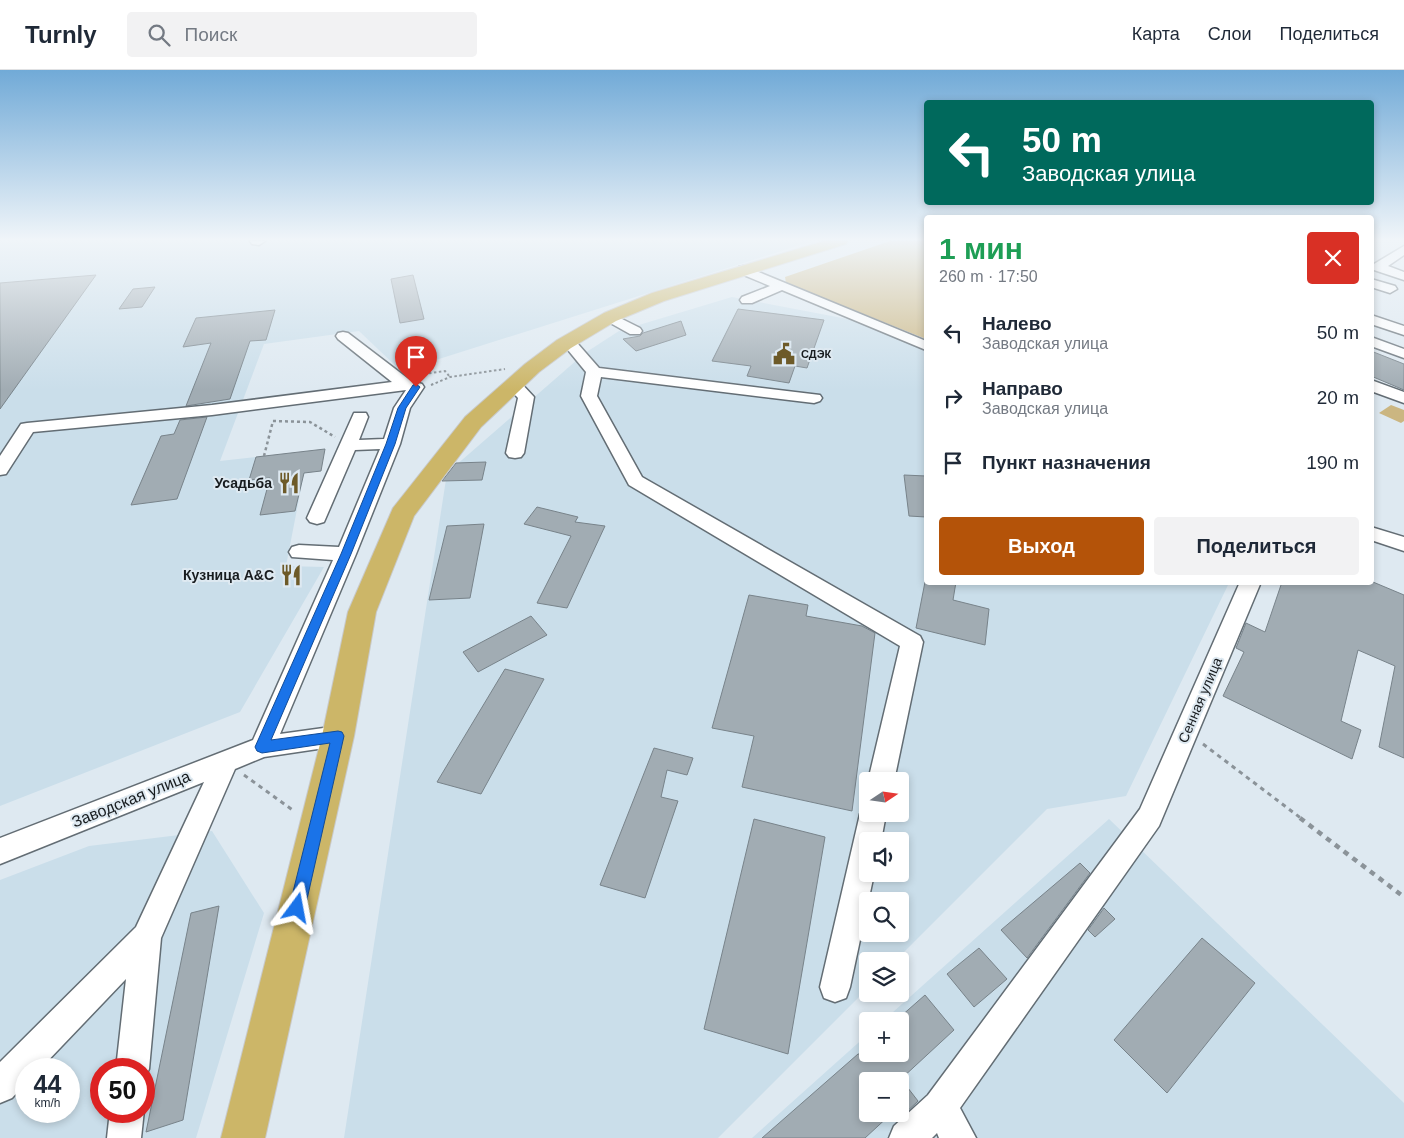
<!DOCTYPE html>
<html lang="ru">
<head>
<meta charset="utf-8">
<style>
  body { margin:0; font-family:Helvetica,sans-serif; background:#f2f2f3; color:#1f2937; height:100vh; display:flex; flex-direction:column; font-size:19px; white-space:nowrap }
  * { box-sizing:border-box; margin:0 }
  p { font-size:16px; color:#747a83 }
  .icon { flex:none; width:28px; height:28px; fill:none; stroke:currentColor; stroke-width:2; stroke-linecap:round; stroke-linejoin:round }
  .map { position:relative; flex:1; overflow:hidden }
  .details { position:absolute; left:924px; top:145px; width:450px; height:370px; display:flex; flex-direction:column; background:#fff; border-radius:5px; box-shadow:0 2px 8px #0003 }
  .details>* { flex:none }
  .top-card { position:absolute; left:924px; top:30px; width:450px; height:105px; border-radius:5px; box-shadow:0 2px 8px #0003; background:#00695c; color:#fff; overflow:hidden }
  .needle { width:32px; rotate:77deg }
  .controls { position:absolute; left:859px; top:702px; display:grid; gap:10px }
  .controls a { display:grid; place-items:center; width:50px; height:50px; border-radius:5px; background:#fff; box-shadow:0 2px 8px #0003; font-size:25px }
  .speed { position:absolute; left:15px; top:988px; display:flex; gap:10px; font-size:25px; font-weight:700; text-align:center }
  .speed>* { display:grid; place-content:center; width:65px; height:65px; border-radius:50%; background:#fff; box-shadow:0 2px 8px #0003; line-height:1 }
  .speed small { font-size:12px; font-weight:400 }
  .speed .limit { border:8px solid #d22; background:#fff; color:#111 }
  .pin { position:absolute; display:grid; place-items:center; width:42px; height:42px; color:#fff; margin:-51px -21px; border-radius:50% 50% 50% 0; rotate:-45deg; box-shadow:0 0 5px #0007 }
  .pin .icon { rotate:45deg }
  .me { position:absolute; width:55px; margin:-28px; rotate:13deg; stroke-linejoin:round; filter:drop-shadow(0 0 4px #0008) }
  .turn { display:flex; align-items:center; gap:18px; height:105px; padding:0 15px; font-size:22px }
  .turn .icon { width:65px; height:65px; stroke-width:2.5 }
  .turn b { display:block; font-size:35px; line-height:42px }
  .round { display:grid; place-items:center; flex:none; width:52px; height:52px; border-radius:5px; background:#f2f2f3 }
  .headline { display:flex; align-items:center; justify-content:space-between; height:85px; padding:0 15px }
  h1 { font-size:30px; font-weight:600; line-height:38px; color:#1e9e55 }
  .button { display:flex; gap:10px; margin-top:auto; padding:10px 15px }
  .button a { flex:1; height:58px; border-radius:5px; background:#b45309; color:#fff; font-size:20px; font-weight:600; line-height:58px; text-align:center }
  .button a+a { background:#f2f2f3; color:#1f2937 }
  ul { padding:0; list-style:none }
  li { display:flex; align-items:center; gap:15px; height:65px; padding:0 15px }
  li div { flex:1 }
  li b { display:block; font-size:19px }
  li em { font-style:normal }
  header { display:flex; align-items:center; gap:30px; box-sizing:border-box; height:70px; padding:0 25px; background:#fff; border-bottom:1px solid #e0e1e3 }
  header strong { font-size:24px }
  nav { display:flex; gap:28px; margin-inline-start:auto; font-size:18px }
  .search { width:350px; height:45px; background:#f2f2f3; display:flex; align-items:center; gap:12px; box-sizing:border-box; padding:0 18px; border-radius:5px; color:#747a83; font-size:19px }
  .map>svg:first-child { display:block }
</style>
</head>
<body>
<header>
<strong>Turnly</strong>
<div class="search"><svg class="icon" aria-label="search" viewBox="0 0 24 24"><circle cx="10" cy="10" r="6"/><path d="M15 15l6 6"/></svg>Поиск</div>
<nav><a>Карта</a><a>Слои</a><a>Поделиться</a></nav>
</header>
<div class="map">
<svg width="1404" height="1068" viewBox="0 0 1404 1068">
  <rect width="100%" height="100%" fill="#dee9f1"/>
  <g fill="#cadeea" fill-rule="evenodd">
    <path d="M0,171h813l-412,130 -42,-40 -95,13 -44,117 44,-5 57,15 -17,2 -18,93 38,1 -84,145 -240,94z"/>
    <path d="M732,227l126,24 68,30v231l303,1 -103,213 -79,13 -152,152h-27l-1,28 -149,149h-374l103,-665 138,-120 34,-22zM868,711h32v33h-32zM868,771h32v33h-32zM868,831h32v33h-32z"/>
    <path d="M1109,749l295,284v35h-652l115,-103 1,19h32v-33h-17zM868,1011h32v33h-32z"/>
    <path d="M212,761l52,82 -68,225h-196v-258l89,-34zM26,999h43v42h-43zM101,999h43v42h-43z"/>
  </g>
  <g fill="#cbb681">
    <path d="M890,171h36v98l-140,-56 -1,-6z"/>
    <path d="M1391,335l13,5v11l-3,2 -22,-10z"/>
  </g>
  <g fill="#a1acb3" stroke="#78838a">
    <path d="M96,205l-96,134v-126z"/>
    <path d="M413,205l11,44 -24,4 -9,-44z"/>
    <path d="M155,217l-13,20 -23,2 14,-20z"/>
    <path d="M738,239l86,11 -17,48 -12,-2 -6,17 -42,-7 4,-10 -39,-5z"/>
    <path d="M275,240l-9,30 -16,1 -20,58 -44,7 25,-63 -28,4 13,-29z"/>
    <path d="M681,251l5,14 -50,16 -13,-12 17,-3 3,-3z"/>
    <path d="M1371,281l33,13v26l-33,-14z"/>
    <path d="M207,347l-30,82 -46,6 30,-69 13,-2 6,-14z"/>
    <path d="M325,379l-4,22 -17,2 -9,38 -35,4 10,-37 -21,2 7,-23z"/>
    <path d="M486,392l-4,18 -40,1 14,-18z"/>
    <path d="M904,405l22,1v41l-17,-1z"/>
    <path d="M537,437l41,10 -3,5 30,4 -38,82 -30,-5 34,-67 -47,-12z"/>
    <path d="M484,454l-14,74 -41,2 18,-74z"/>
    <path d="M925,512h31l-3,18 36,9 -4,36 -69,-17z"/>
    <path d="M1282,512h91l31,13v163l-25,-11 16,-81 -37,-16 -17,71 20,9 -9,29 -129,-63 21,-44 -8,-4 10,-25 19,9z"/>
    <path d="M749,525l59,10 -2,11 56,10 13,7 -23,178 -110,-24 12,-51 -42,-8z"/>
    <path d="M531,546l16,19 -69,37 -15,-20z"/>
    <path d="M505,599l39,10 -63,115 -44,-12z"/>
    <path d="M654,678l39,10 -6,17 -20,-5 -6,27 17,4 -33,97 -45,-13z"/>
    <path d="M754,749l71,18 -37,217 -84,-25z"/>
    <path d="M1080,793l10,10 -63,85 -26,-28z"/>
    <path d="M219,836l-36,214 -37,12 45,-219z"/>
    <path d="M1104,838l11,11 -20,18 -7,-7z"/>
    <path d="M1202,868l53,45 -88,110 -53,-53z"/>
    <path d="M979,878l28,31 -33,28 -27,-33z"/>
    <path d="M925,925l29,35 -53,49 17,22 -18,17v-38l-2,1h-30v33h23l-26,24h-103l96,-84h42v-37z"/>
  </g>
  <g fill="none" stroke-linecap="round" stroke-linejoin="round">
    <g stroke="#636d74" stroke-width="3">
      <g id="minor">
        <path d="M250,171h15l-6,4 -7,-1z"/>
        <path d="M1404,176v9l-16,11 16,6v8l-30,-10 -2,-3 2,-3z"/>
        <path d="M744,196l182,75v9l-144,-60 -30,13h-10l-2,-3 2,-3 28,-11 -31,-13 -1,-3 1,-3z"/>
        <path d="M1371,209l24,7 2,3 -7,4 -19,-6z"/>
        <path d="M610,243l30,15 2,3 -2,3h-10l-25,-14 -2,-3z"/>
        <path d="M1371,245l33,11v9l-33,-11z"/>
        <path d="M343,262l5,1 63,48 11,3 2,3 -14,21 -10,36 -44,110 -76,180 58,-8 9,3 3,7 -3,7 -9,3 -74,11 -29,12 -74,169 -12,131 -5,11v-11h-28l10,-90 -86,90h-14v14l-14,15 -12,5v-41l136,-135 68,-145 -204,82v-26l253,-98 80,-180 -41,-3 -3,-5 3,-5 7,-2 40,2 41,-98 -25,1 -31,72 -7,2 -7,-2 -3,-4 47,-105h12l2,4 -9,23 25,-1 10,-31 12,-18 -194,25 -179,17 -27,42 -6,1v-19l21,-32 6,-1 185,-18 180,-23 -54,-43 -2,-3 2,-3z"/>
        <path d="M1371,267l33,12v9l-33,-12z"/>
        <path d="M564,270l14,4 21,24 221,27 2,3 -2,3 -6,2 -213,-26 -4,19 45,81 278,159 3,6 -29,139h-26l32,-135 -271,-161 -48,-89 5,-24 -18,-22 -9,-3 -2,-3 2,-3z"/>
        <path d="M514,310l6,2 14,15 -10,56 -3,4 -6,1 -6,-1 -3,-4 12,-55 -12,-13 2,-3z"/>
        <path d="M1371,310l33,12v11l-33,-12z"/>
        <path d="M1371,457l33,10v14l-33,-11z"/>
        <path d="M1240,512h21l-102,244 -199,282 16,30h-37l-2,-5 -5,5h-43l5,-12 34,-31 212,-286z"/>
        <path d="M868,734v10h18l-5,27h-13v33h6l-24,113 -4,11 -11,4 -11,-4 -4,-11 40,-173 4,-9z"/>
        <path d="M110,1041l34,-1 -3,28h-34z"/>
      </g>
    </g>
    <g stroke="#c8c9c9" stroke-width="2">
      <path id="major" d="M824,171h24l-2,3 -182,57 -48,20 -45,27 -32,24 -58,55 -67,89 -38,96 -22,124 -89,402h-44l101,-402 26,-124 45,-104 72,-91 60,-53 32,-24 47,-27 48,-20z"/>
    </g>
    <g stroke="#8b9399" stroke-width="2" stroke-dasharray="2.5 2.5" stroke-linecap="butt">
      <path d="M424,304l21,-3 5,6"/>
      <path d="M431,315l19,-8 55,-8"/>
    </g>
    <g stroke="#8b9399" stroke-width="2.5" stroke-dasharray="3 3" stroke-linecap="butt">
      <path d="M273,351l37,1 25,15"/>
      <path d="M264,386l9,-35"/>
    </g>
    <g stroke="#8b9399" stroke-width="3" stroke-dasharray="4.5 4.5" stroke-linecap="butt">
      <path d="M1203,674l99,75"/>
      <path d="M244,705l50,36"/>
    </g>
    <path stroke="#8b9399" stroke-width="4.5" stroke-dasharray="5.5 5.5" stroke-linecap="butt" d="M1300,748l104,79"/>
    <use href="#minor" fill="#fff" fill-rule="evenodd"/>
    <use href="#major" fill="#ccb668" fill-rule="evenodd"/>
  </g>
  <linearGradient id="sky" x2="0" y2="1"><stop stop-color="#71aad7"/><stop offset="0.53" stop-color="#f0f5f9"/><stop offset="1" stop-color="#f0f5f9" stop-opacity="0"/></linearGradient>
  <rect width="1404" height="320" fill="url(#sky)"/>
  <path fill="#1a73e8" stroke="#114b97" d="M416,314l4,3 -14,21 -11,36 -44,110 -80,186 67,-9 4,1 2,4 -39,172 -3,6 -5,2 -5,-2 -3,-6 41,-165 -68,10 -5,-2 -2,-4 86,-193 45,-110 12,-36 15,-23z"/>
  <defs>
    <g id="civic-bare" transform="scale(1.725)"><path d="M-.6-6.5H3V-4.5H.6V-3L4-1V1h2V6H-6V1h2V-1L-.6-3ZM-1.2 2.5V6h2.4V2.5Z" fill="#6d5a28" stroke="#dee9f1" stroke-width="2.5" paint-order="stroke"/></g>
    <g id="restaurant-bare" transform="scale(1.725)"><path d="M-5-6h1v4h1v-4h1v4h1v-4h1v5L-1.5 .5V6h-2V.5L-5-1ZM5-6V6H3V1.5H1.5Q1.5-4 5-6Z" fill="#6d5a28" stroke="#dee9f1" stroke-width="2.5" paint-order="stroke"/></g>
  </defs>
  <g fill-rule="evenodd">
    <use href="#civic-bare" x="784" y="284"/>
    <use href="#restaurant-bare" x="289" y="413"/>
    <use href="#restaurant-bare" x="291" y="505"/>
  </g>
  <g text-anchor="middle" dominant-baseline="central" stroke-width="4" stroke-linejoin="round" paint-order="stroke">
    <g font-size="11" font-weight="bold" fill="#181c1f" stroke="#dee9f1" text-anchor="start">
      <text x="801" y="284">СДЭК</text>
    </g>
    <g font-size="14" font-weight="bold" fill="#181c1f" stroke="#dee9f1" text-anchor="end">
      <text x="272" y="413">Усадьба</text>
      <text x="274" y="505">Кузница А&amp;С</text>
    </g>
    <g font-size="14" fill="#181c1f" stroke="#dee9f1">
      <text transform="translate(1200 630) rotate(-67)">Сенная улица</text>
    </g>
    <g font-size="16" fill="#181c1f" stroke="#dee9f1">
      <text transform="translate(131 729) rotate(-22)">Заводская улица</text>
    </g>
  </g>
</svg>
<div class="controls">
<a><svg class="needle" viewBox="-14 -14 28 28"><path d="M0-13l5 13h-10z" fill="#e53935"/><path d="M0 13l5-13h-10z" fill="#747a83"/></svg></a>
<a><svg class="icon" aria-label="sound" viewBox="0 0 24 24"><path d="M4 9h4l5-4v14l-5-4H4zM17 9q2 3 0 6"/></svg></a>
<a><svg class="icon" aria-label="search" viewBox="0 0 24 24"><circle cx="10" cy="10" r="6"/><path d="M15 15l6 6"/></svg></a>
<a><svg class="icon" aria-label="layers" viewBox="0 0 24 24"><path d="M12 4l9 5-9 5-9-5zM3 14l9 5 9-5"/></svg></a>
<a>+</a>
<a>−</a>
</div>
<div class="speed"><div>44<small>km/h</small></div><div class="limit">50</div></div>
<div class="pin" style="left:416px;top:317px;background:#d93025"><svg class="icon" aria-label="arrive" viewBox="0 0 24 24"><path d="M6 21V4h12l-3 4 3 4H6"/></svg></div>
<svg class="me" style="left:297px;top:838px" viewBox="-20 -20 40 40"><path d="M0-17L14 15 0 8-14 15z" fill="#1a73e8" stroke="#fff" stroke-width="4"/></svg>
<div class="top-card">
<div class="turn"><svg class="icon" aria-label="left" viewBox="0 0 24 24"><path d="M17 20v-9H6M10 6l-5 5 5 5"/></svg><div><b>50 m</b>Заводская улица</div></div>
</div>
<section class="details">
<div class="headline"><div><h1>1 мин</h1><p>260 m · 17:50</p></div><a class="round" style="background:#d93025;color:#fff"><svg class="icon" aria-label="close" viewBox="0 0 24 24"><path d="M6 6l12 12M18 6L6 18"/></svg></a></div>
<ul>
<li><svg class="icon" aria-label="left" viewBox="0 0 24 24"><path d="M17 20v-9H6M10 6l-5 5 5 5"/></svg><div><b>Налево</b><p>Заводская улица</p></div><em>50 m</em></li>
<li><svg class="icon" aria-label="right" viewBox="0 0 24 24"><path d="M7 20v-9h11M14 6l5 5-5 5"/></svg><div><b>Направо</b><p>Заводская улица</p></div><em>20 m</em></li>
<li><svg class="icon" aria-label="arrive" viewBox="0 0 24 24"><path d="M6 21V4h12l-3 4 3 4H6"/></svg><div><b>Пункт назначения</b></div><em>190 m</em></li>
</ul>
<div class="button"><a>Выход</a><a>Поделиться</a></div>
</section>
</div>
</body>
</html>
